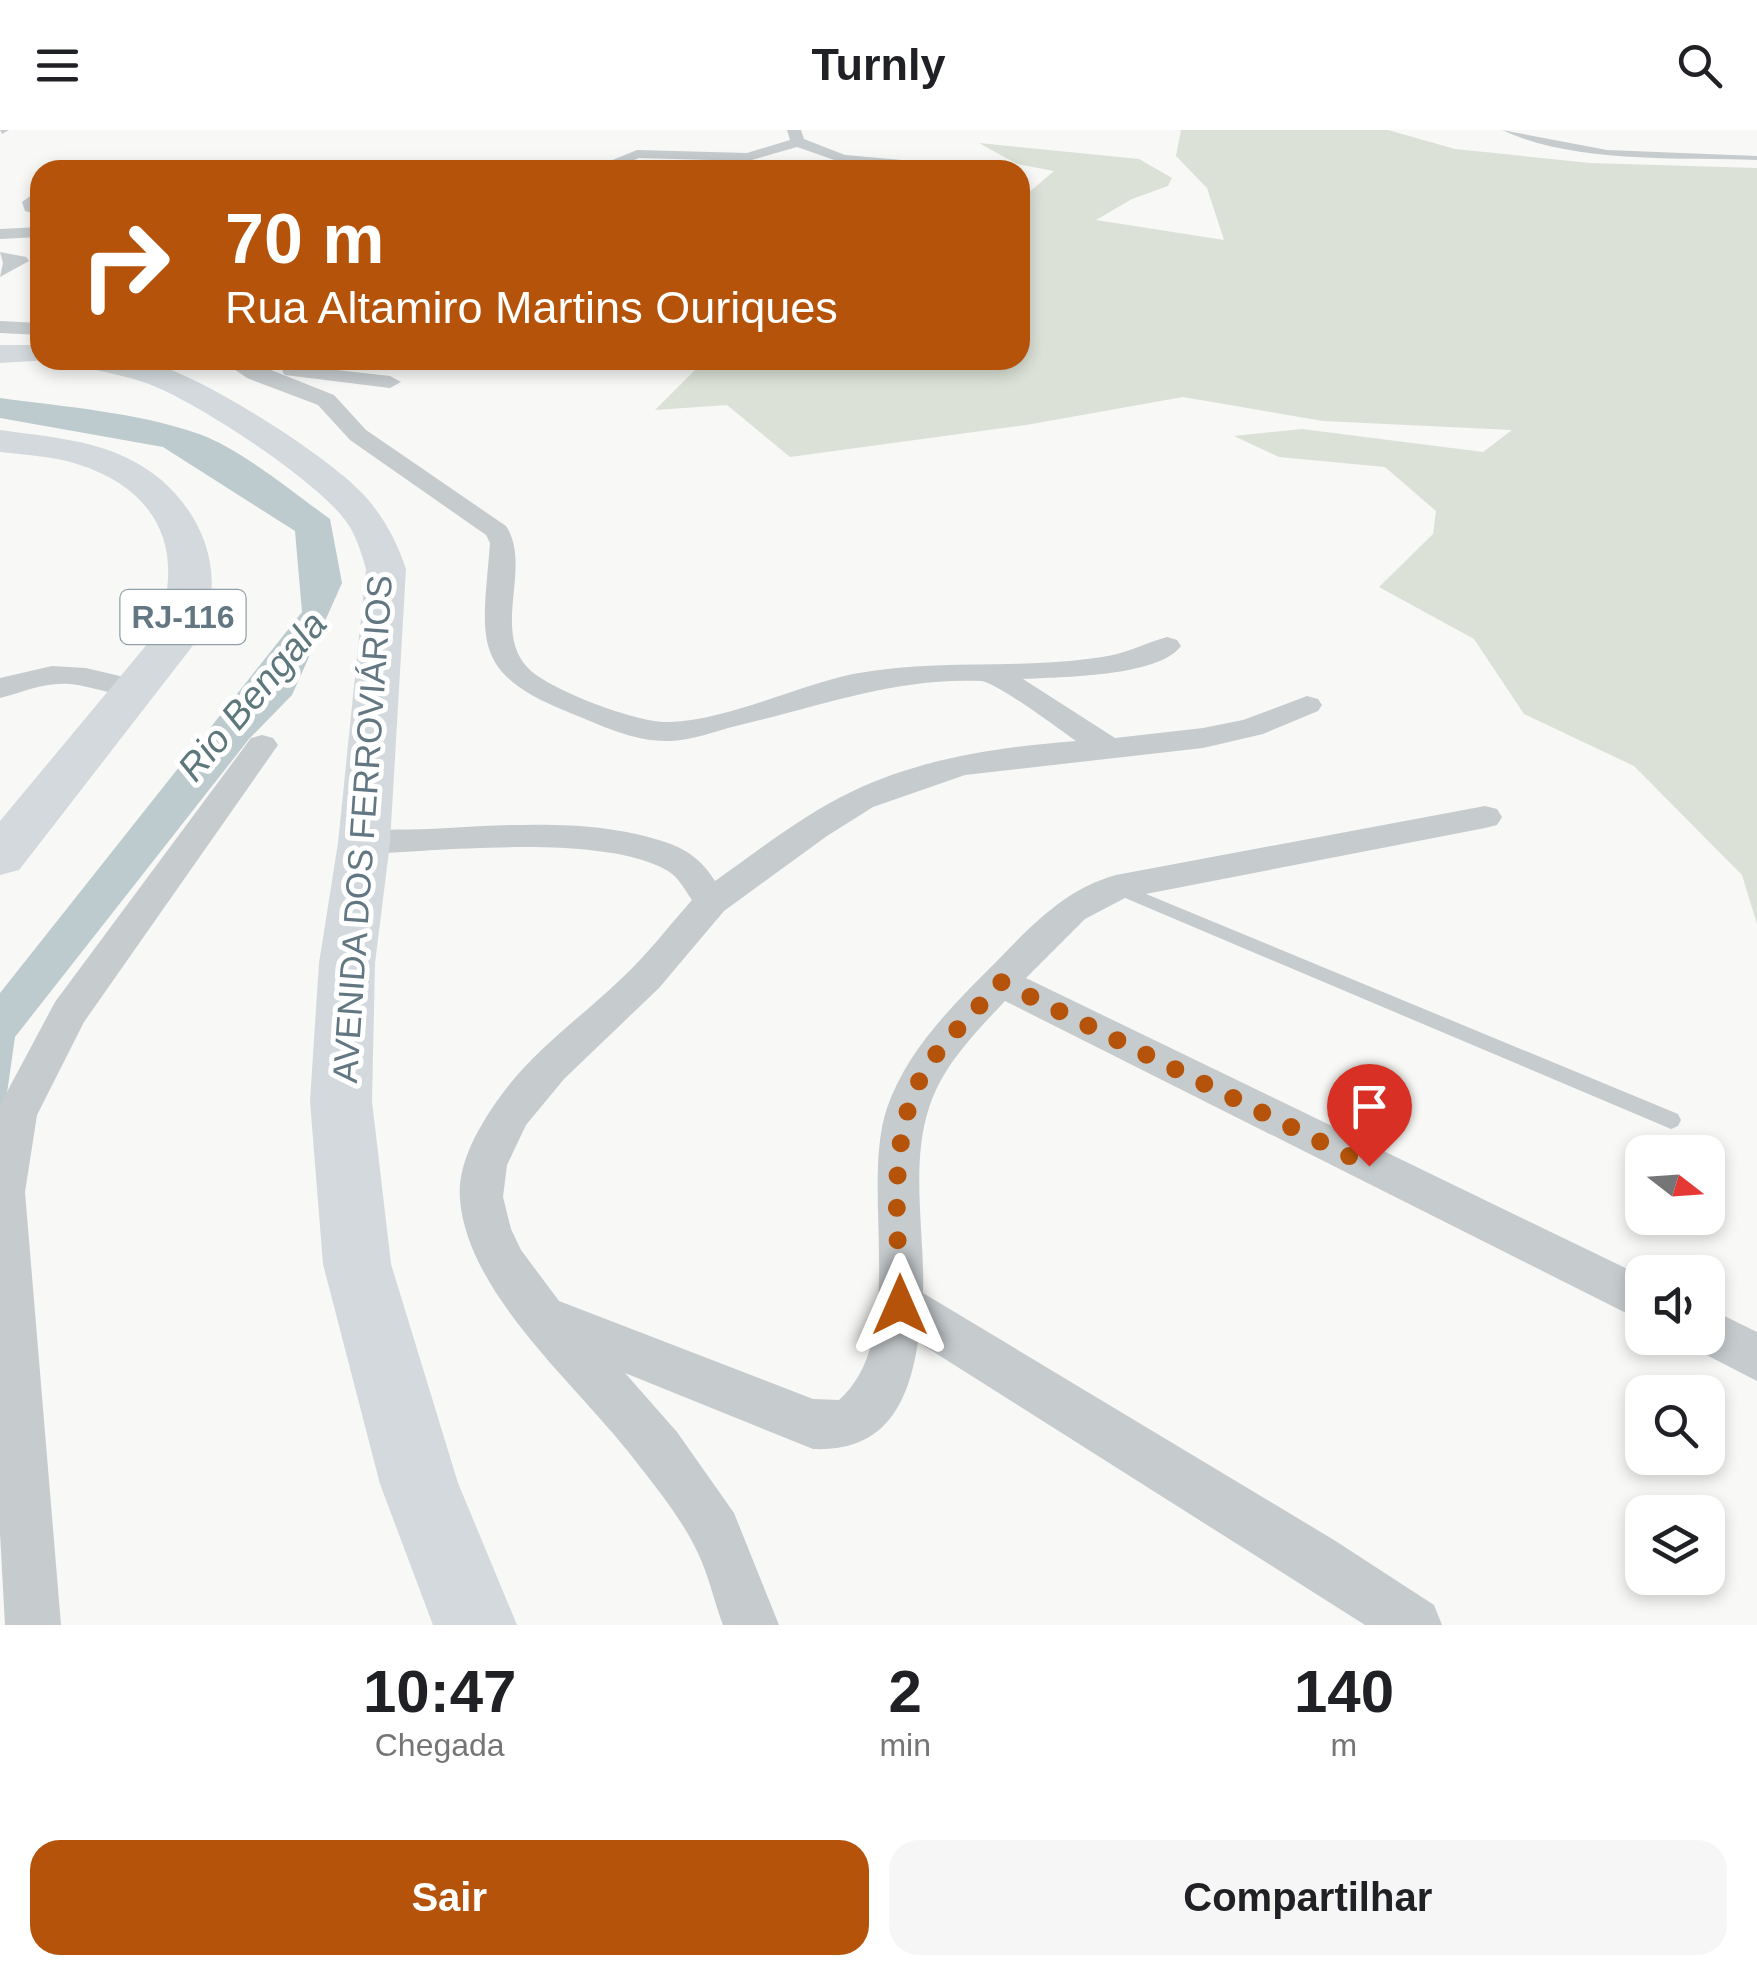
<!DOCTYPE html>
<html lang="pt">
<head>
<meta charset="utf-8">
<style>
  body { margin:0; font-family:Arial,sans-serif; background:#f6f6f6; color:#202124; height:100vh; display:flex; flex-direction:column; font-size:38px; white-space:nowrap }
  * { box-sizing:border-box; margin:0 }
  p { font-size:32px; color:#757577 }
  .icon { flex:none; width:55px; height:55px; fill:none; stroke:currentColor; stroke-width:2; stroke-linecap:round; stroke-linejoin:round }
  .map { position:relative; height:1495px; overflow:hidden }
  .drawer { display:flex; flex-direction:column; background:#fff; flex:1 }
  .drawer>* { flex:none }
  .banner { position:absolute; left:30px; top:30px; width:1000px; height:210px; border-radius:30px; box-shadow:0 5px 15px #0003; background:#b45309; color:#fff; overflow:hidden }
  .needle { width:65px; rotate:107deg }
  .fabs { position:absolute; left:1625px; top:1005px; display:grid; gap:20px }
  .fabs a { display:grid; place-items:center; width:100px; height:100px; border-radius:20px; background:#fff; box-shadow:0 5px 15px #0003; font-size:50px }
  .pin { position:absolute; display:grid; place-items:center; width:85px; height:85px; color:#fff; margin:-102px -42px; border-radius:50% 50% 50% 0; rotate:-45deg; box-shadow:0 0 10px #0007 }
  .pin .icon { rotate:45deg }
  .me { position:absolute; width:110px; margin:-55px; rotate:0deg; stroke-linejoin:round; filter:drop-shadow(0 0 8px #0008) }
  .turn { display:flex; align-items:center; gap:35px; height:210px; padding:0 30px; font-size:45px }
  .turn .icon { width:130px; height:130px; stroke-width:2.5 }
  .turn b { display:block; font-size:70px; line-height:85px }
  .eta { display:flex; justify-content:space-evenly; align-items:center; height:170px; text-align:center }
  .eta b { font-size:60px; font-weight:700; line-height:70px }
  .action { display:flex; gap:20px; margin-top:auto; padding:20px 30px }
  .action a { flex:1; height:115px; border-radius:30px; background:#b45309; color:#fff; font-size:40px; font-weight:700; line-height:115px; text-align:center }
  .action a+a { background:#f6f6f6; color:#202124 }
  header { display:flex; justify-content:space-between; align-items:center; height:130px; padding:0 30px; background:#fff; font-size:45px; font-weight:700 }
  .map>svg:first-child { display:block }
</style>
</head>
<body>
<header><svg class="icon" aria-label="menu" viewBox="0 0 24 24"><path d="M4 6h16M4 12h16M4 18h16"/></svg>Turnly<svg class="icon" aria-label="search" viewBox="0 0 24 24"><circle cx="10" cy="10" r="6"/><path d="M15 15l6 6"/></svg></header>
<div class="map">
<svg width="1757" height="1495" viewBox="0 0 1757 1495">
  <rect width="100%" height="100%" fill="#f8f8f6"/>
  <path fill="#dbe1d6" d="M1181,0h207l67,19 135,14 167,5v756l-15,-49 -108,-109 -110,-52 -50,-75 -95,-52 54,-53 3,-23 -51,-44 -106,-10 -45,-21 68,-7 181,23 29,-22 -189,-9 -140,-24 -157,28 -236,32 -63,-52 -72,5 45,-45 17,-5h303v-160l34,-29 -37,-7 -38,-21 160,16 33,19 -4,8 -36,13 -36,21 128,20 -17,-52 -31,-32z"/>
  <path fill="#bdcbce" d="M0,268c66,9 136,14 199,36 42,15 95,59 131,85l12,64 -50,112 -43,44 -234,298 -15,105v-149l302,-381 -7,-81 -132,-84 -163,-29z"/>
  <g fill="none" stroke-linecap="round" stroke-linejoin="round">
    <g fill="#c6cbcd" fill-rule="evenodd">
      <path d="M1502,0l105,20 150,6v4c-80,-3 -182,4 -255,-30z"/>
      <path d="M1117,752l561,232 3,6 -3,6 -7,3 -7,-3 -553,-234 -3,-4 3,-4z"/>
    </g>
    <g fill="#c6cbcd" fill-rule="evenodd">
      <path d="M0,0h9l-7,4z"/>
      <path d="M787,0h14l3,9 41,16 57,5 8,5 -8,5 -59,-7 -46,-16 -49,14 -109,-3 -29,12h-22l49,-20 110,3 43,-13z"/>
      <path d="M40,59v26l-15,-4 -3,-9z"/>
      <path d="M40,97v10l-40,2v-10z"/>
      <path d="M0,122l26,5 3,4 -29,16 3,-14z"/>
      <path d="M0,191l40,2v12l-40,-2z"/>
      <path d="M221,230h25l88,35 32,35 140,96c27,41 -16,106 24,144 23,21 109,54 140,52 58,-2 126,-36 183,-48 82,-16 167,-4 249,-17 23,-3 43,-14 65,-20l10,3 4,6c-23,31 -121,31 -158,33l92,59 88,-10 40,-8 64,-24 11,3 4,6 -4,6 -55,23 -60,14 -238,27 -92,32 -46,29 -103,75 -65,77 -95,91 -38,46 -19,40 -4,32 8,32 10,21 38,51 254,98 26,1c71,-63 20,-208 48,-292 20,-58 66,-103 108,-145 36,-37 70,-74 121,-88l369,-69 12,3 5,8 -5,8 -12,3 -360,70 -40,21 -59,59 616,298v45l-637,-320c-29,31 -63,65 -76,107 -19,57 -4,126 -6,185l411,247 100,65 8,20h-77l-447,-283c-10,64 -34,110 -105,107l-188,-76 52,59 57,81 45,112h-56c-8,-21 -13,-44 -22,-65 -15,-36 -43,-70 -67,-101 -55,-72 -167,-165 -174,-260 -3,-34 18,-71 37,-98 33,-48 82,-82 124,-122 26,-24 47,-52 71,-79 -7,-10 -13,-22 -24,-29 -65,-38 -228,-20 -304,-17l-12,-3 -5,-8 5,-8c24,-7 52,-5 77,-6 77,-4 166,-12 239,14 22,8 35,19 47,38 44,-31 88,-66 136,-89 70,-34 149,-45 225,-51 -17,-12 -80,-59 -95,-60 -86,-4 -163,26 -245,45 -21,5 -45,15 -67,15 -35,1 -69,-16 -101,-29 -100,-40 -85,-74 -78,-169l-4,-8 -136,-95 -32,-35 -71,-27z"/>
      <path d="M292,235l98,11 11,6 -11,6 -105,-13 -3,-4z"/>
      <path d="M52,536l34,2 63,15 4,6 -4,6c-24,6 -54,-9 -79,-11 -27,-2 -45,8 -70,14v-20z"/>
      <path d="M262,605l11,3 5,7 -194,277 -47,93 -12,77 36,433h-56l-5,-92v-428l55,-103 196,-264z"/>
      <path d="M1708,1178l49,24v49l-66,-34 -4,-9h21z"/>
    </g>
    <g fill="#d3d9dc" fill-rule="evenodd">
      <path d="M0,215h40v15h11l-51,3z"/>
      <path d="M78,230c19,0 42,-3 62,0 54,10 186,94 224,135 20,22 33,47 42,74l-16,274 -15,120 -3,138 19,163 67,219 59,142h-84l-53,-141 -57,-220 -13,-163 9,-138 19,-120 28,-274c-5,-17 -10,-35 -21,-49 -29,-40 -148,-118 -196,-136 -22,-8 -44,-12 -67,-17z"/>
    </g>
    <path fill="#d3d9dc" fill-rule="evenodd" d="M0,300c42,6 88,9 127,28 71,33 112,121 64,190l-172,222 -19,5v-54l154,-185c33,-80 9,-145 -77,-172 -24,-8 -52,-9 -77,-12z"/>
  </g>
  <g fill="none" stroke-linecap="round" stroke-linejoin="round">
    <path stroke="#b45309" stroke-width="18" stroke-dasharray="0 32.4" d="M900,1175c-1,-79 -17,-180 34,-248 20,-26 45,-50 67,-75l368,184"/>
  </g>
  <g text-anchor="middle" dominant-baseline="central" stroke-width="10" stroke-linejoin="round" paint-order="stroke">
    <rect fill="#fff" stroke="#91a0a8" stroke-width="2.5" x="120.5" y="460" width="125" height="54" rx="8"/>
    <g font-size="32" font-weight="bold" fill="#627782">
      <text x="183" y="487">RJ-116</text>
    </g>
    <g font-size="35" fill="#627782" stroke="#fff">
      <text transform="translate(362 699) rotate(-86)">AVENIDA DOS FERROVIÁRIOS</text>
    </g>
    <g font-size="38" font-style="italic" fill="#5d777c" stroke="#fff">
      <text transform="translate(252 566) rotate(-50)">Rio Bengala</text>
    </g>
  </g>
</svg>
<div class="fabs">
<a><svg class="needle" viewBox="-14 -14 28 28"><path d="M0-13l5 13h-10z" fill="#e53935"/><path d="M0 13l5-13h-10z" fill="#757577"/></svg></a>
<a><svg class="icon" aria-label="sound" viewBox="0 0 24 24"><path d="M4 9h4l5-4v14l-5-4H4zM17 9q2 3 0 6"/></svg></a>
<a><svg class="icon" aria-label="search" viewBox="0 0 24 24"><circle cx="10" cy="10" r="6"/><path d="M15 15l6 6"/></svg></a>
<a><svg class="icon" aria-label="layers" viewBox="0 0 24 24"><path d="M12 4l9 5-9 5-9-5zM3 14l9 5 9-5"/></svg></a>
</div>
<div class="pin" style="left:1369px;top:1036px;background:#d93025"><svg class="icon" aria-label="arrive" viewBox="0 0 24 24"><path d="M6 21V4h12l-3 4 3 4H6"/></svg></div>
<svg class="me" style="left:900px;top:1175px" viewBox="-20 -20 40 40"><path d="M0-17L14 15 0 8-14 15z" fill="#b45309" stroke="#fff" stroke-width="4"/></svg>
<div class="banner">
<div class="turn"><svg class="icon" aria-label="right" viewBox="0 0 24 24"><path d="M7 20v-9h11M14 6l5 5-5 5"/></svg><div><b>70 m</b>Rua Altamiro Martins Ouriques</div></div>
</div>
</div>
<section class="drawer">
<div class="eta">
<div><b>10:47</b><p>Chegada</p></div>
<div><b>2</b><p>min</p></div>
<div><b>140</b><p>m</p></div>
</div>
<div class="action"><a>Sair</a><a>Compartilhar</a></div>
</section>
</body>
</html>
